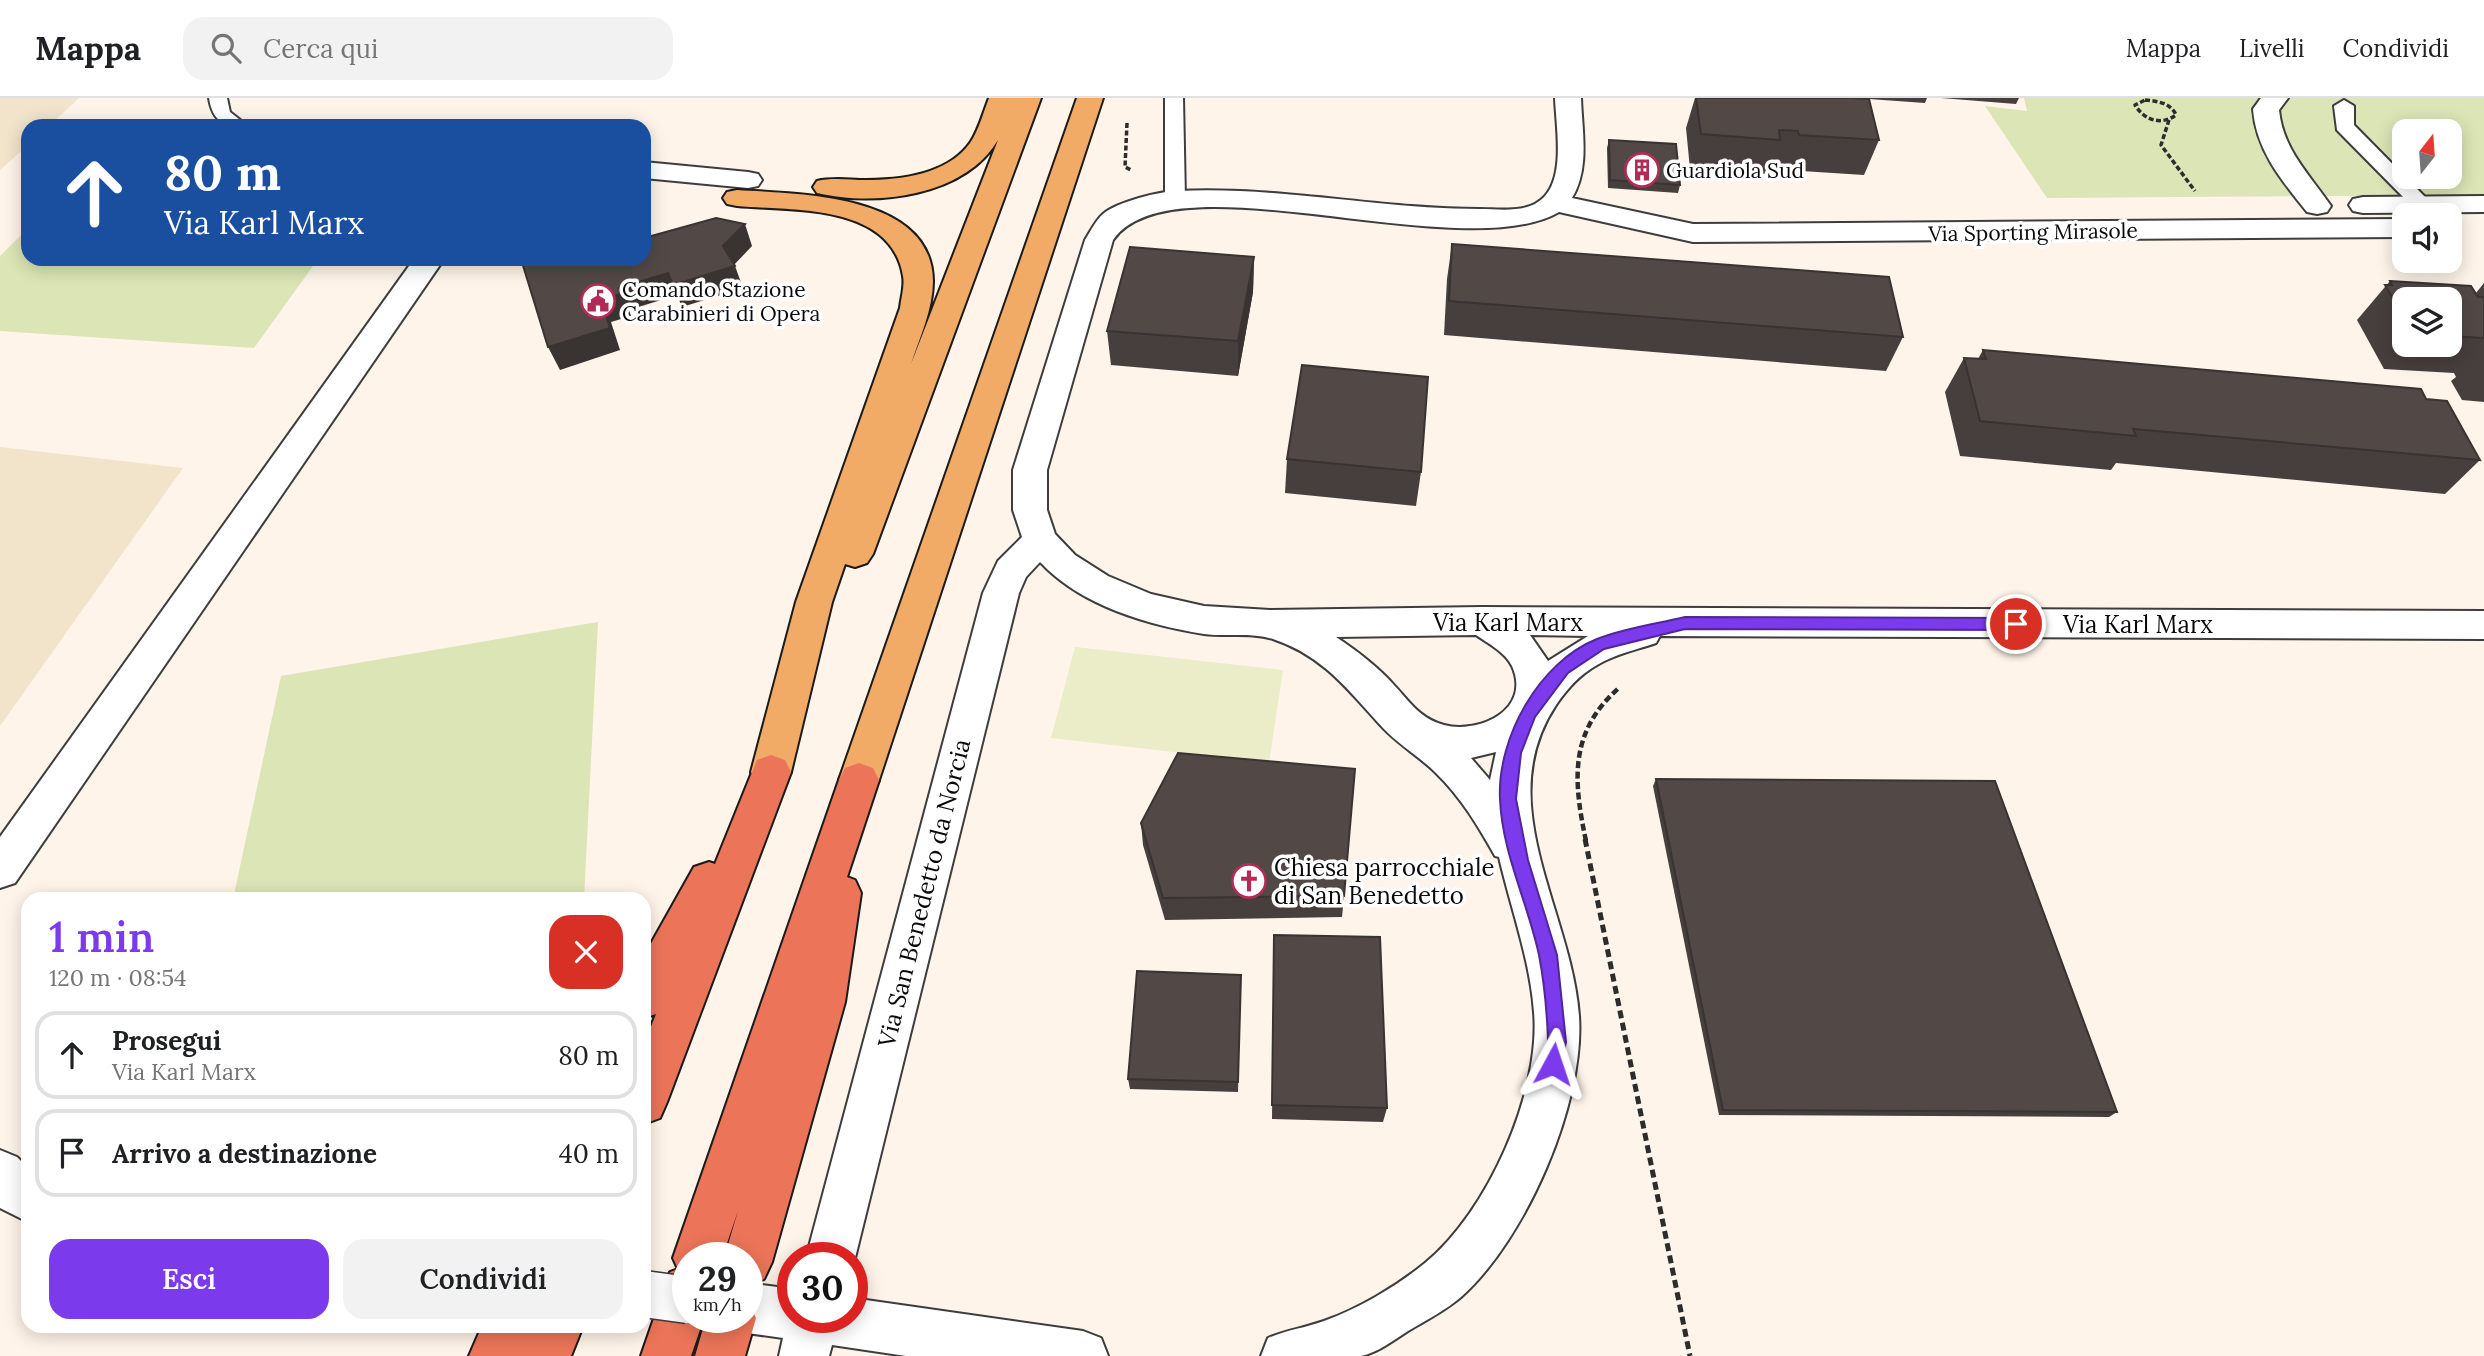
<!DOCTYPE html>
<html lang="it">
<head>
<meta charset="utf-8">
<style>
  body { margin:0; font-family:Lora,serif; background:#f2f2f2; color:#202124; height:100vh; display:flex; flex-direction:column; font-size:26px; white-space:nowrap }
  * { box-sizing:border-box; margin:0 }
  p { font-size:23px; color:#757577 }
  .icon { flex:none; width:38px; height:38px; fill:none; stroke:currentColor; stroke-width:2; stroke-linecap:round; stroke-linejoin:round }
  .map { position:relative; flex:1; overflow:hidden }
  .panel { position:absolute; left:21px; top:794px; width:630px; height:441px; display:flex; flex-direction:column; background:#fff; border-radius:21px; box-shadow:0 4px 18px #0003 }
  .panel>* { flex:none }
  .hud { position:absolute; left:21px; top:21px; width:630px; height:147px; border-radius:21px; box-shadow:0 4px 18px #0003; background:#1a4fa0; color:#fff; overflow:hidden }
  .needle { width:46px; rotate:17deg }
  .tools { position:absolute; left:2392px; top:21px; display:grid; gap:14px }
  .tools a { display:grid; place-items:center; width:70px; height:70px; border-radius:14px; background:#fff; box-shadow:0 4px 18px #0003; font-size:35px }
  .speed { position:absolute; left:672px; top:1144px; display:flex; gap:14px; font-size:35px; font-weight:700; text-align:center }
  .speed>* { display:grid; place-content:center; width:91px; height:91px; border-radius:50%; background:#fff; box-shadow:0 4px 18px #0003; line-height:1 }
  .speed small { font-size:18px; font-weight:400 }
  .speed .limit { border:10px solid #d22; background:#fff; color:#111 }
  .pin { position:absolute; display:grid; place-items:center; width:60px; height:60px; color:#fff; margin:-30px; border:4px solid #fff; border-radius:50%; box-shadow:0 2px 7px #0007 }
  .me { position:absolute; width:77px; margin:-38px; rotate:5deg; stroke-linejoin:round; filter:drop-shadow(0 0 5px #0008) }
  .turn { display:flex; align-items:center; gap:24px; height:147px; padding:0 28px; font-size:32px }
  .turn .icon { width:91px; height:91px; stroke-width:2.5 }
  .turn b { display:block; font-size:49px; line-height:60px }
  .round { display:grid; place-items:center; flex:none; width:74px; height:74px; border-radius:21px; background:#f2f2f2 }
  .overview { display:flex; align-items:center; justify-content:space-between; height:119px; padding:0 28px }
  h1 { font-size:42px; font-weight:600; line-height:52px; color:#7c3aed }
  .action { display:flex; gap:14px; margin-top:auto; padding:14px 28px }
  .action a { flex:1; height:80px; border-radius:21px; background:#7c3aed; color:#fff; font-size:28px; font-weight:600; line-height:80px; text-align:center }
  .action a+a { background:#f2f2f2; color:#202124 }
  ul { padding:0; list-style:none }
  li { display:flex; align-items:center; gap:21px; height:88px; margin:0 14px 10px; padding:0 14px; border:4px solid #e0e0e0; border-radius:21px }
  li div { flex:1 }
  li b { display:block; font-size:26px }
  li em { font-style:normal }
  header { display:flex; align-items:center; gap:42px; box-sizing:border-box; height:98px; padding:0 35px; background:#fff; border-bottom:2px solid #e0e0e0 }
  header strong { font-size:33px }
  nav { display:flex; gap:38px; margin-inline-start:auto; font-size:24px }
  .search { width:490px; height:63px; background:#f2f2f2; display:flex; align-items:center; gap:18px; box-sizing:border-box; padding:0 24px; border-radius:21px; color:#757577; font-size:26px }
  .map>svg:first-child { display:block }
</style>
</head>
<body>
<header>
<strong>Mappa</strong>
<div class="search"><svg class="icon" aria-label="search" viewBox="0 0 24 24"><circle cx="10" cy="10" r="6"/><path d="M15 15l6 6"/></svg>Cerca qui</div>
<nav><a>Mappa</a><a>Livelli</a><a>Condividi</a></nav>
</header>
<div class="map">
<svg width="2484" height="1258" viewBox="0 0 2484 1258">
  <rect width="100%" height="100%" fill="#fef4e9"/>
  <g fill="#f2e4cb">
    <path d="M0,0h79l-30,28h-21v19l-28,25z"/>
    <path d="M0,349l183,21 -183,258z"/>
  </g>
  <g fill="#dbe5b5" fill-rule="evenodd">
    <path d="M2024,0h460v97l-437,3 -62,-92 42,5zM2404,33h46v46h-46z"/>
    <path d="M28,130v31h290l-64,89 -254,-17v-75z"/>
    <path d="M598,524l-14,277h-351l48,-223z"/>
  </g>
  <path fill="#eaedc7" d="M1075,549l208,23 -14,93 -218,-25z"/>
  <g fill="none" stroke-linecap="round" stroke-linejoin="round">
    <g stroke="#3d3d3d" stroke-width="4">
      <g id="lane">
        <path d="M209,0h18l3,14 18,14c-24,0 -35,-3 -39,-28z"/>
        <path d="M1165,0h18l2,101 -10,6 -10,-6z"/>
        <path d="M2344,2l10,6v19l74,75 3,4 -3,4h-14l-77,-78 -3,-24z"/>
      </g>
    </g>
    <g stroke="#3d3d3d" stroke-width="4">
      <g id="street">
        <path d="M1555,0h26c1,33 9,70 -9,100l121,26 711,-5v18l-711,5 -134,-30c-96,56 -387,-57 -446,28l-66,230v40l8,24 20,21 33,21 43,18 53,12 66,4 212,-3 1002,4v28l-824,-3 -4,7c-20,7 -41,11 -59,22 -18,10 -30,24 -41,40 -66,99 16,207 23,311 6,87 -53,223 -118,281 -15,13 -36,24 -53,34 -14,9 -31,22 -47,25 -27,0 -72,0 -100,0l7,-18c18,-8 37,-10 56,-17 34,-12 73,-35 101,-58 62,-50 116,-171 109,-251 -4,-53 -23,-103 -35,-155l-4,-1c-17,-30 -34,-59 -59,-83 -16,-16 -37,-28 -53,-45 -34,-37 -59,-72 -110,-89 -22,-7 -47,-2 -69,-5 -57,-9 -124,-29 -164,-72l-14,15 -7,16 -164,665 -3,5v-5h-46l177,-665 15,-32 24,-24 -9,-27v-40l72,-230c5,-8 11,-20 18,-26 14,-12 57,-23 75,-23 101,-5 201,18 302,18 21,0 49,5 65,-13 20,-22 11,-70 10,-98zM1476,537c13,9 29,17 36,31 20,44 -33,68 -68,59 -25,-7 -34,-23 -50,-40 -17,-19 -37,-34 -58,-48zM1530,537l58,1 -40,25zM1496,654l-6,28 -19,-22z"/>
        <path d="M2261,0h27l-9,12c4,40 30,64 52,96l-4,6 -10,2 -10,-2c-25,-31 -51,-62 -54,-103z"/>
        <path d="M644,64l104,10 10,2 4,6 -4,6 -10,2 -104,-10z"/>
        <path d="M2484,98v16l-121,1 -10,-2 -4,-6 4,-6 10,-2z"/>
        <path d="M414,161h30l-429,624 -15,5v-51z"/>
        <path d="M0,1052l17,7 11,11v54l-28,-14z"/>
        <path d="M747,1185l46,6v29h59v-20l231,33 18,7 7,18h-202l-74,-11 -3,11h-50l4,-18 -36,-5 -18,-7 -3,-8h21z"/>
      </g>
    </g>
    <g stroke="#1b1b1b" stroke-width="4">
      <g id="primary">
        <path d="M989,0h52l-168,456 -6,9 -12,4 -10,-3 -13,38 -41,170 -6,12 -14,5 -14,-5 -6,-12 45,-170 104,-294c1,-10 5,-22 3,-32 -12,-73 -111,-65 -166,-70l-10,-2 -4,-6 4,-6 10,-2c61,4 195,3 196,91 0,28 -13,56 -22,83l87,-224c-33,56 -122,67 -181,53l-4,-6 4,-6c16,-4 33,-1 49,-1 35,0 82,-6 104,-37 9,-13 13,-30 19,-45z"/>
        <path d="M1077,0h26l-224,682 -6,12 -14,5 -14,-5 -6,-12z"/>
      </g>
    </g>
    <g stroke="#1b1b1b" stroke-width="4">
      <g id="highway">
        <path d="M771,657l14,5 6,12 -124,330 -7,16 -16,6v-80l12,-30 -12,4v-62l50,-89 15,-5 6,2 42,-104z"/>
        <path d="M859,665l14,5 6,12 -32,97 8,3 6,13 -16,109 -73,260 -8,17 -17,7v-28h-23l14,-47 -16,47h-34v60h16l-13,38h-50l29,-84 8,-3 -5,-11 166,-478 6,-12z"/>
        <path d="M747,1202l9,18 -11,38h-50l11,-38h41z"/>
        <path d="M482,1228h101l-12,30h-102z"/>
      </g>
    </g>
    <g stroke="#2c2c2c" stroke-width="3.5" stroke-dasharray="5 2.5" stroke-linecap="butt">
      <path d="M2145,2c12,1 26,3 31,15 -15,11 -32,5 -41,-10z"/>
      <path d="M2169,22l-8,25 34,46"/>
      <path d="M1127,25l-2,44 6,3"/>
    </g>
    <path stroke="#2c2c2c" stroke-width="4.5" stroke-dasharray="7 3.5" stroke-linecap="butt" d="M1586,743c-13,-61 -17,-110 34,-154"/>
    <path stroke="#2c2c2c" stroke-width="5" stroke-dasharray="8 4.5" stroke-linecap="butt" d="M1585,741l105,517"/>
    <use href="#lane" fill="#fff" fill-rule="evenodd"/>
    <use href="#street" fill="#fff" fill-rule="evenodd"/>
    <use href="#primary" fill="#f1ab66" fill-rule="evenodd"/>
    <use href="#highway" fill="#ec7559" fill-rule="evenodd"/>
    <g stroke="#3d3d3d" stroke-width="49" stroke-linecap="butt">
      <path id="street-bridge" d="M644,1196l44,6"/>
    </g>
    <use href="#street-bridge" stroke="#fff" stroke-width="46"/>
  </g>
  <g fill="#473f3d" fill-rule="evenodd">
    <path d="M1695,0h232l-2,5 -56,-4 10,41 -15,35 -78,-5 -1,-4 -14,-1 -3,9 -78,-5 -4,-41z"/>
    <path d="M1941,0h78l-3,6z"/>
    <path d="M1609,42l71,45 -2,8 -70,-5 -1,-40z"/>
    <path d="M1452,146l451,93 -17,34 -442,-36 3,-56z"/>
    <path d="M1254,159l-1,35 -15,84 -127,-11 -4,-34z"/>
    <path d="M2390,183l86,12 8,-10v119l-22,-2 -11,-19 5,-4 -2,-4 -70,-4 -27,-49zM2404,201h46v46h-46z"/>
    <path d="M1983,252l443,49 54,61 -35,34 -329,-31 -5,7 -151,-14 -15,-64 19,-34 14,1z"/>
    <path d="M1287,361l134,13 -5,34 -131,-13z"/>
    <path d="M1656,681l461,333 -8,5 -390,-2 -66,-329z"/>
    <path d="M1141,725l203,73 -2,21 -177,3 -22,-75z"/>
    <path d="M1274,837l113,173 -4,14 -111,-3z"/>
    <path d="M1241,877l-3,117 -108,-3 -2,-10z"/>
  </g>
  <g fill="#393332">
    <path d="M745,126l7,22 -20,21 3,-1 8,22 -61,19 -9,-22 50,-39z"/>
    <path d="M1254,159l-1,35 -15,84v-35z"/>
    <path d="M668,175l9,22 -48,15 2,6 -20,6 9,28 -60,20 -12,-23 53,-47 18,-12z"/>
  </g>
  <g fill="#524947" stroke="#393332" stroke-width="2">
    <path d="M1696,0h154l19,1 10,41 -80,-5 -1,-4 -19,-1 1,10 -79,-6z"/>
    <path d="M1609,42l67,4 4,41 -70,-5z"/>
    <path d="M716,120l29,6 -22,22 12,20 -62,19 -5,-12 -49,15 2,6 -20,6 9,28 -62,19 -27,-88h123v-21z"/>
    <path d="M1452,146l437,33 14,60 -454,-36z"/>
    <path d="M1130,149l124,10 -16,84 -131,-10z"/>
    <path d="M2390,183l81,5 7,11h6v41l-34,-2v-37h-46v18l-19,-32h7z"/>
    <path d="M1983,252l438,39 5,10 21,2 33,59 -347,-31 3,7 -156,-15 -16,-63 22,1z"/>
    <path d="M1302,267l126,12 -7,95 -134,-13z"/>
    <path d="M1178,655l177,16 -11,127 -181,2 -22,-75z"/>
    <path d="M1656,681l339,2 122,331 -394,-2z"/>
    <path d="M1274,837l106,2 7,171 -115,-3z"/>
    <path d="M1137,873l104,4 -3,107 -110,-3z"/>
  </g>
  <path fill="#7c3aed" stroke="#51269a" stroke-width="2" d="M1685,519l331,1 7,6 -7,6 -331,-1 -81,20 -36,24 -33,44 -14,36 -5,46 12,61 29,95 9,87 -6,29 -7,2 -6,-2c-5,-11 1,-20 1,-31 -1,-27 -4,-59 -9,-85 -11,-52 -37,-102 -39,-156 -3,-61 39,-137 97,-160 27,-11 59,-15 88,-22z"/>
  <defs>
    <g id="building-ring" transform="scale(1.75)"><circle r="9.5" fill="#fff" stroke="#b22b55" stroke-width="1.5"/><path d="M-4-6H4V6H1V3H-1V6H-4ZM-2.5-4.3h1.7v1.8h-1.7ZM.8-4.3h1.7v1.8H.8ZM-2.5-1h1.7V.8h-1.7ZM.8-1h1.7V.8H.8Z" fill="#b22b55"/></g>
    <g id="civic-ring" transform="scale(1.75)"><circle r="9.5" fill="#fff" stroke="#b22b55" stroke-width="1.5"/><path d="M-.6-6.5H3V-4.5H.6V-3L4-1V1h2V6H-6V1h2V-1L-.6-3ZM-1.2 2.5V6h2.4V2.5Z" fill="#b22b55"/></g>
    <g id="church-ring" transform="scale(1.75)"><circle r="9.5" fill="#fff" stroke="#b22b55" stroke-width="1.5"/><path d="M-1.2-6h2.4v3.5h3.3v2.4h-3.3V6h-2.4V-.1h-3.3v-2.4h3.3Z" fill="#b22b55"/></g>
  </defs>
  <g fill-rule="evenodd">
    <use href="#building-ring" x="1642" y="72"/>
    <use href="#civic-ring" x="598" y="203"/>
    <use href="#church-ring" x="1249" y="783"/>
  </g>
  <g text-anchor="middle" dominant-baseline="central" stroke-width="7" stroke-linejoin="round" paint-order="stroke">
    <g font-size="21" fill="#0a0a0a" stroke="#fff" text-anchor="start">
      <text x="1666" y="72">Guardiola Sud</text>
      <text x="622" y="191">Comando Stazione<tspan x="622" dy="24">Carabinieri di Opera</tspan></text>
    </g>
    <g font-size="21" fill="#0a0a0a" stroke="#fff">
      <text transform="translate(2033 134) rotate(-1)">Via Sporting Mirasole</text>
    </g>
    <g font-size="24" fill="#0a0a0a" stroke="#fff">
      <text x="1508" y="524">Via Karl Marx</text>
      <text x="2138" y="526">Via Karl Marx</text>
      <text transform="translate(924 795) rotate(-76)">Via San Benedetto da Norcia</text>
    </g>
    <g font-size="24" fill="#0a0a0a" stroke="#fff" text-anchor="start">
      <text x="1274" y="769">Chiesa parrocchiale<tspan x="1274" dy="28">di San Benedetto</tspan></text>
    </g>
  </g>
</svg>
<div class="tools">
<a><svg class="needle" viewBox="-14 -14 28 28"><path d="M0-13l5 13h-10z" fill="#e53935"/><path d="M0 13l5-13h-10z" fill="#757577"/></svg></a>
<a><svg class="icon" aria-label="sound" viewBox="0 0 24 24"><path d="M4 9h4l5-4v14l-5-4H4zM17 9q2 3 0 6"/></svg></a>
<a><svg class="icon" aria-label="layers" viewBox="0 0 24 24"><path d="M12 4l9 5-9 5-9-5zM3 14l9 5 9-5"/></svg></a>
</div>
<div class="speed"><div>29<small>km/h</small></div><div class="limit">30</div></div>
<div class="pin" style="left:2016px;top:526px;background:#d93025"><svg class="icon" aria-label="arrive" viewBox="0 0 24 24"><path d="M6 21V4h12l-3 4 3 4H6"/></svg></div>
<svg class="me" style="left:1553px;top:966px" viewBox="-20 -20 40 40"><path d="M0-17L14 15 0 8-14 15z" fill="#7c3aed" stroke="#fff" stroke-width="4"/></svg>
<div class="hud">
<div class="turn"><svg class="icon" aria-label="ahead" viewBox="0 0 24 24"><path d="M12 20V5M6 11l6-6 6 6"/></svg><div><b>80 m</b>Via Karl Marx</div></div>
</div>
<section class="panel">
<div class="overview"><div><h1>1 min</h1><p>120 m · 08:54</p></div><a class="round" style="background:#d93025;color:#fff"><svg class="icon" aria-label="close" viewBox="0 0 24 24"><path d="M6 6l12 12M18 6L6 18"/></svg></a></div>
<ul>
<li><svg class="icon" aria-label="ahead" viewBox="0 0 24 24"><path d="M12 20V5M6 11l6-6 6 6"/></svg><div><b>Prosegui</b><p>Via Karl Marx</p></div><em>80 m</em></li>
<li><svg class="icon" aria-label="arrive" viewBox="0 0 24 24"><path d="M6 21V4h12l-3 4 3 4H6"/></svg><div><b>Arrivo a destinazione</b></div><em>40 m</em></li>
</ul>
<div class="action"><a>Esci</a><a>Condividi</a></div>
</section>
</div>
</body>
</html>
